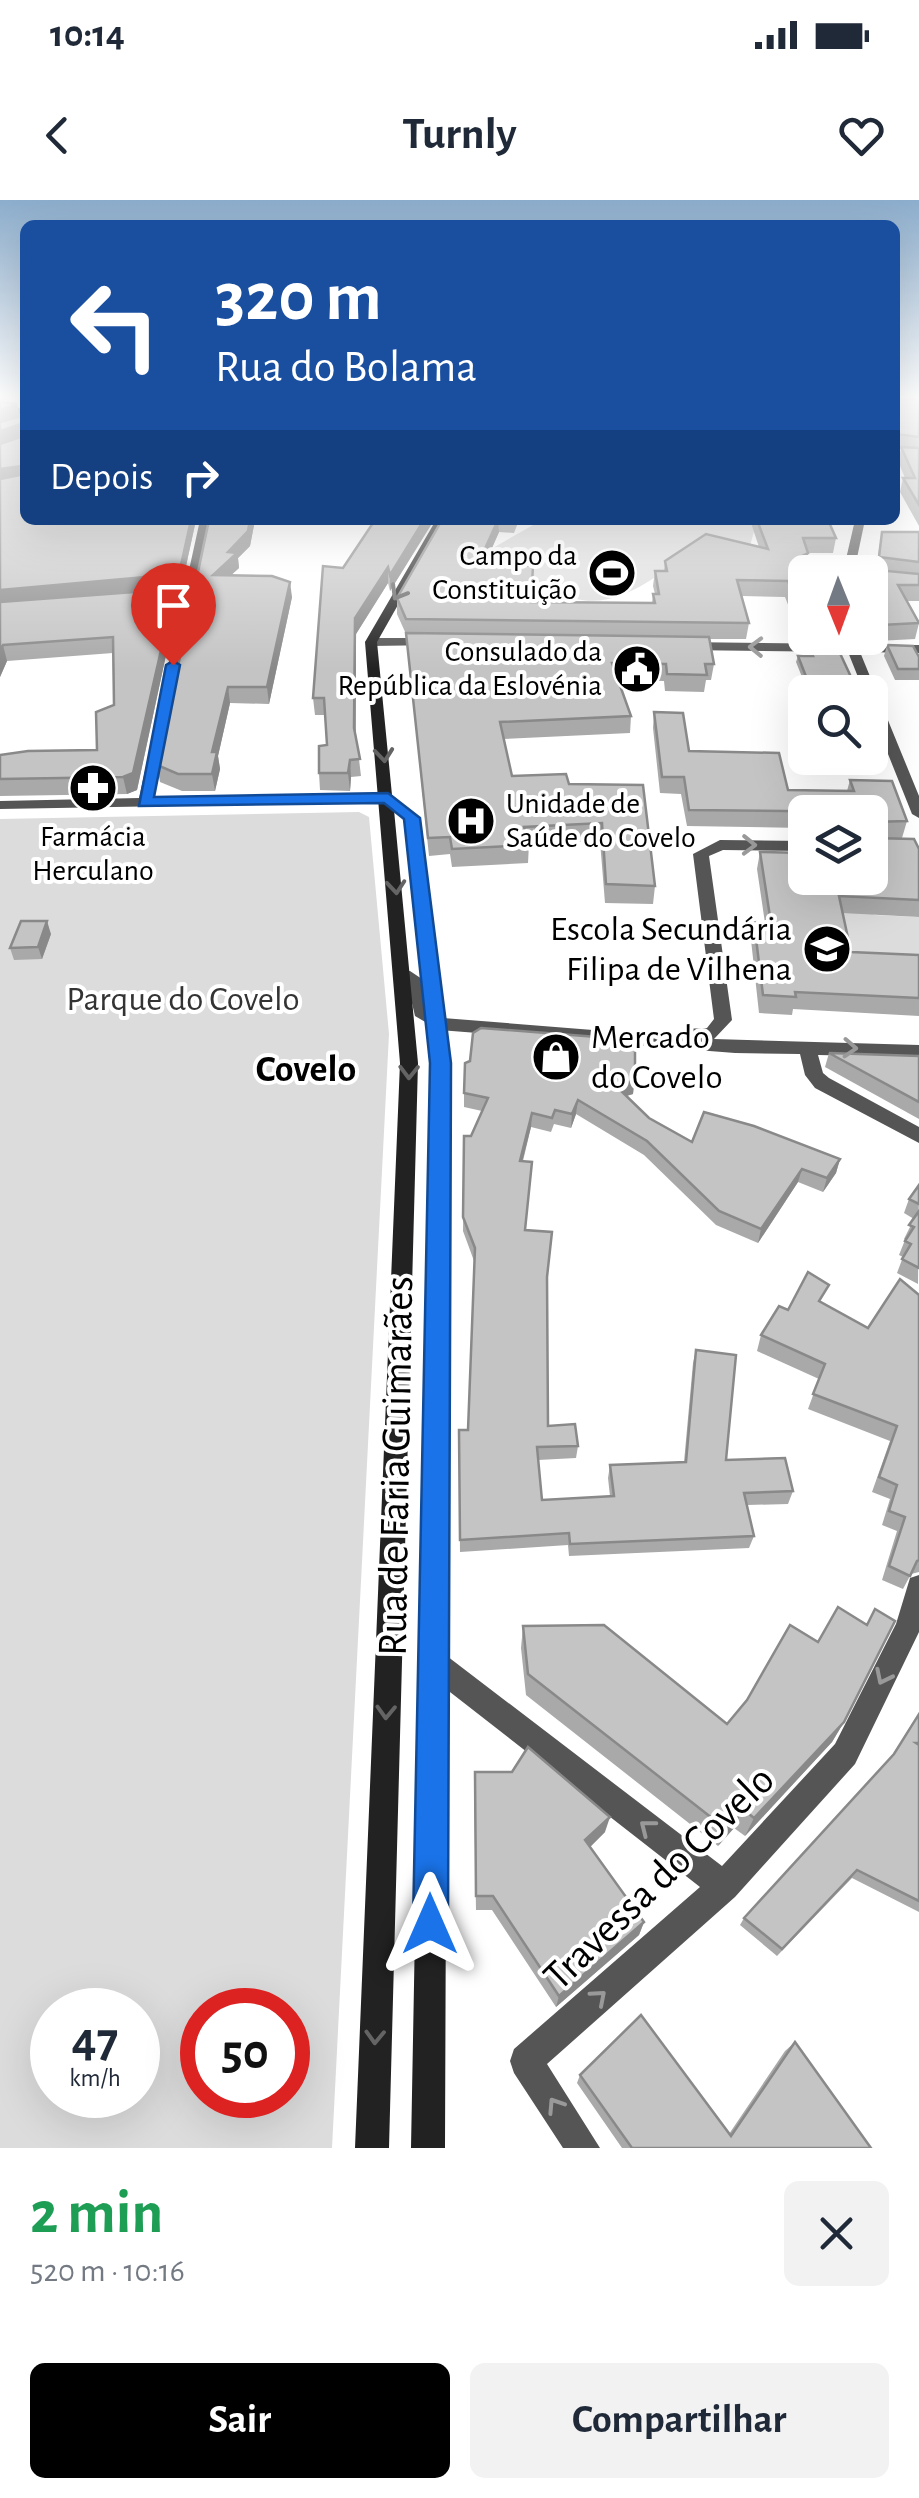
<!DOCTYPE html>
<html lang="pt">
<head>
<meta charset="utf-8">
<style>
  body { margin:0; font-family:"Alegreya Sans",sans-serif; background:#f2f2f3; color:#1f2937; height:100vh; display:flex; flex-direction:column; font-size:38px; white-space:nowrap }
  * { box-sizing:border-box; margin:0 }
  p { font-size:32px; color:#747a83 }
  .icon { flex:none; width:55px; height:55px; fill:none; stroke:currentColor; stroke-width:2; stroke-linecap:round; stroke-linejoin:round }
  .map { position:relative; height:1948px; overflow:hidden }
  .sheet { display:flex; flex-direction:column; background:#fff; flex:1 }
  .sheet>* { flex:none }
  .hud { position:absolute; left:20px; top:20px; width:880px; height:305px; border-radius:15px; box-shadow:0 10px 40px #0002; background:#1a4fa0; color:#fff; overflow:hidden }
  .needle { width:65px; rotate:179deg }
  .fabs { position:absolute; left:788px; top:355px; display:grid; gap:20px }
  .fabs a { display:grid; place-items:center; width:100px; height:100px; border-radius:15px; background:#fff; box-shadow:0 10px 40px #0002; font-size:50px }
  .speed { position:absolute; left:30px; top:1788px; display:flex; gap:20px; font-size:50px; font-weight:700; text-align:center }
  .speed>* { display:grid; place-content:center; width:130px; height:130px; border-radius:50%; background:#fff; box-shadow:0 10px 40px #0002; line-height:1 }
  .speed small { font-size:25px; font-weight:400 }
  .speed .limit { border:15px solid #d22; background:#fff; color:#111 }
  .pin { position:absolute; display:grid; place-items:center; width:85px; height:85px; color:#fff; margin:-102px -42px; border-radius:50% 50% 50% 0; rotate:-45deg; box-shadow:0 0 10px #0007 }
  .pin .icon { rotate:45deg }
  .me { position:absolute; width:110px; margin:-55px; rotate:0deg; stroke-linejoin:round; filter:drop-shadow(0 0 8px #0008) }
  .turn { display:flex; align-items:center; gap:35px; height:210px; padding:0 30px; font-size:45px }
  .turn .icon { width:130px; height:130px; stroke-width:2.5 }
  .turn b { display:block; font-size:70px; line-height:85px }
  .then { display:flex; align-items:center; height:95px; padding:0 30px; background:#0003; gap:20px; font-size:38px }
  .round { display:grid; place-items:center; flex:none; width:105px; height:105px; border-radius:15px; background:#f2f2f3 }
  .head { display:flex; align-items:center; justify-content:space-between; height:170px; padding:0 30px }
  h1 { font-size:60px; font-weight:700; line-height:75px; color:#1e9e55 }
  .primary-button { display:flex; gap:20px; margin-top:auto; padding:20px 30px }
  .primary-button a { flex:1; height:115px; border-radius:15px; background:#000; color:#fff; font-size:40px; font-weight:700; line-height:115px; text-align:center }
  .primary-button a+a { background:#f2f2f3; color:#1f2937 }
  .status { display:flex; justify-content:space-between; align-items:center; height:70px; padding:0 50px; background:#fff; direction:ltr }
  .status svg { height:28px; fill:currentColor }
  header { display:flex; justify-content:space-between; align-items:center; height:130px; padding:0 30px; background:#fff; font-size:45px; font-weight:700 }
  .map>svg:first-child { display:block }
</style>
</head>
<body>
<div class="status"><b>10:14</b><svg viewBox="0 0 49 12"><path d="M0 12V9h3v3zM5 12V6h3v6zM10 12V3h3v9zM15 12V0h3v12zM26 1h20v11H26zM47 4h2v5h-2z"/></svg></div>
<header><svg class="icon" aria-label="back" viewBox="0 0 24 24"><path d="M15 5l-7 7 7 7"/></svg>Turnly<svg class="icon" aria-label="heart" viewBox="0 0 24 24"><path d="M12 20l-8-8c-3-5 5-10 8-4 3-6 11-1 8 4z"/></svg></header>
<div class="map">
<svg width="919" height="1948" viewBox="0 0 919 1948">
  <rect width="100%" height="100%" fill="#fff"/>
  <g fill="#dcdcdc" fill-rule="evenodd">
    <path d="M542,320h215l-7,26 -34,-10c-98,66 -120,99 -225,13z"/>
    <path d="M359,612l10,5 20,217 -57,1114h-332v-1329zM52,1810h86v85h-86zM202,1810h86v85h-86z"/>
    <path d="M831,678l43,37 45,2v43l-69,-4z"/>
  </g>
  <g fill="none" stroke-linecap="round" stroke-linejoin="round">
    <g fill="#555" fill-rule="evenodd">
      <path d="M200,320h10l-57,278 235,-4 7,4 -7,4 -388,7v-8l139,-3z"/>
      <path d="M855,320h10l-11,52h-11z"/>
      <path d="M434,438l6,4 -2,3 -67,1 -6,-4 6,-4z"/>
      <path d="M845,438h8l4,7h62v8l-59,-1 59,144v22l-7,-4 -42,-105v-17h-6l-16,-40 -165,-2 -6,-4 6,-4 162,2z"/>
      <path d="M720,640l85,1v10l-82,-1 -14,6 23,164 -18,19 205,6v12l-101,-2 5,18 6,5 90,49v16l-104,-55 -10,-13 -5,-21 -65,-1 -296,-23 -24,-14 -7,-30 -13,-11 3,-4h12l12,8 10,34 11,5 238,19 -2,-4 3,-4 25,-1 7,-9 -21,-165z"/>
      <path d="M919,1375v57l-64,132 -120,133 -188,167 53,84h-37l-49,-75 -4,-12 4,-12 186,-162 -277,-216 -4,-9 4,-9 10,-4 10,4 279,213 113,-122 61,-120 14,-46z"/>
    </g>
    <g fill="#222" fill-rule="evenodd">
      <path d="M0,207l25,1v6l-25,-1z"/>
      <path d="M436,320h10l-69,122 15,153 27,23 30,245 -4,1085h-34l20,-1085 -26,-244 -11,-9 24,253 -29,1085h-34l45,-1085 -35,-421z"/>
    </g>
  </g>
  <g fill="#a9a9a9">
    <path d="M0,197h11l-11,5 17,2 3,13 5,-2v105h171l-15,69 -6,1 2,14 -40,186 -10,4 -127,2v-41l97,-5 17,-45 -1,-52 -106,8 -7,16z"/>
    <path d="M895,197h24v129l-19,-34 3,-14h2l-7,-17 3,-12 -6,-1z"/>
    <path d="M209,320h46l-5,26 -12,12 1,10 -8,7 61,22 -23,107 -39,-1 -12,53 2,13 -5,22h-33l-22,-9 -3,-17z"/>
    <path d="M434,320l-44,71 -2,-8 -32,51v100l5,42 -10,1 -1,14 -30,-1 -1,-17 8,-28 -2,-30h-10l-2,-17 30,-130z"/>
    <path d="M442,320h77l-5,13 -15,-1 -14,31 46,39 121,1 1,-9h2l-2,-8 2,-15h9l1,-10 94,-14 -9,-27h81l-1,4 6,14 -3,15h-25l-3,19v66h26l-1,2h-28l-17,-43 -43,-1 7,27 -3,16h-37l5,25 -3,16h-5l-2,12 -39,-1 -1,-10 -46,-1 13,36 -1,17 -127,6 9,37 57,8 86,102 -2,18 -48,-1 -5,-62 -71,3 -1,19 -76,4 -2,-13 -21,2 -23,-222 -9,-20v-16z"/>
    <path d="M882,332h37v69h-12l12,22 -4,16 -38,2 -7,-15v-54l6,3 -1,-3z"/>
    <path d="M887,445l32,12v23h-24l-11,-24z"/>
    <path d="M810,449l48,43h-50l-12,-30 2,-6h11z"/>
    <path d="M654,512l35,39 99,39 59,1 3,-11 57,41 -5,17 17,11v68l-77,-4 9,39 68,3v61l-126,-7 -1,6 -33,-2 -8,-73 3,-18 11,1 -8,-54 3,-17 110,26v-66h-65v16l-118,-2 -6,-32 -21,-1 -7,-65z"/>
    <path d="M51,734l-9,25 -28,1 -4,-12z"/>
    <path d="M829,853l90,3v63l-94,-52z"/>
    <path d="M464,893l169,1 -6,2 22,22 43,24 148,17 -4,14 -13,19 -25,-10 -40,61 -42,-18 -72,-70 -68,-41 -5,14 -17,-4 -3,8 -20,-5 -8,34 2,69 22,50 1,146 30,20 -2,12 -38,2 4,40 68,-4 -2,-18 2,-13 74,-3 9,-99 3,-13 30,110 67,31 -5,13 -41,1 7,31 -5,12 -180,8 -1,-11 -108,7 -1,-122h9l6,-169 -11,-30 1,-95h7l11,-25 -18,-4z"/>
    <path d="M919,985l-1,99 -21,-11 6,-16 -4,-2 6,-15 -1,-1 10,-20 -10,-6 5,-14z"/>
    <path d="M919,1095v277l-8,2 -8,15 -21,-9 15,-49 -15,-6 8,-26 -18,-7 18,-51 -82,-32 11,-30 -62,-28 4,-16 27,-25 34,-7 46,25z"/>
    <path d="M523,1426l204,98 117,-2 -12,20 -87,94 -11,-8 -16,18 -192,-151 -5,-47z"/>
    <path d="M919,1513v199l-67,-34 -75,78 -37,-31 4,-7 148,-162z"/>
    <path d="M474,1589l131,43 -15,15 54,75 -5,13 -83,72 -64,-97h-16z"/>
    <path d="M795,1842l76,106h-249l-45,-65 3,-8 149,59 56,-83z"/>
  </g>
  <g fill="#898989">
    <path d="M17,204l3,14 -20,6v-14z"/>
    <path d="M24,223l1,15 -25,8v-15z"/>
    <path d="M21,266l4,14 -25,3v-14z"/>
    <path d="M191,320h5l-15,69 -6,1 2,14 -40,186 -10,4 -4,-17 51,-187 -174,16v-16z"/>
    <path d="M250,320h5l-5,26 -12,12 1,10 -24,22 -2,-15z"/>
    <path d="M424,320h10l-44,71v-16z"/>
    <path d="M498,320l1,12 -20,46v-16z"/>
    <path d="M808,353l-2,15 -6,-11z"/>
    <path d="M388,367v16l-32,51 -1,111v-127z"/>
    <path d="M290,382l2,15 -23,107 -2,-17z"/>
    <path d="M3,445l4,16 -7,16v-26z"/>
    <path d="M228,487l2,16 -12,53 2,13 -5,22 -3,-17v-22z"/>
    <path d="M350,560l1,17 -1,14 -2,-18z"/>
    <path d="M47,721l4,13 -9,25 -4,-12z"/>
    <path d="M635,880l-2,14 -19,5 2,-13z"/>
    <path d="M578,900l-2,14 -5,14 1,-14z"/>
    <path d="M532,913l-1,14 -12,47 1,-13z"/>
    <path d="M840,959l-4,14 -13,19 4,-14z"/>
    <path d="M802,969l-4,13 -40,61 3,-14z"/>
    <path d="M844,1522l-12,20 -87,94 9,-18z"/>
    <path d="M743,1609l-9,19 -16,18 8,-17z"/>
    <path d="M610,1617l-5,15 -23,23 3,-15z"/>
    <path d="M644,1722l-5,13 -83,72 3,-11z"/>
  </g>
  <g fill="#c4c4c4" stroke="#898989" stroke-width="2.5">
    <path d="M895,197h24v40l-23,-3z"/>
    <path d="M0,202l17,2 -17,6z"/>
    <path d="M25,215v58l-4,-7 -21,3v-25l23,-8 1,-13 -24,8v-9z"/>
    <path d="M901,247l18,1v57l-16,-27h12z"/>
    <path d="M25,274v46h166l-12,54 -179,16v-111z"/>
    <path d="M209,320h41l-2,11 -20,21 9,1 -24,22 59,1 18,6 -23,105h-39l-16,65h5l-5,22h-34l-21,-9z"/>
    <path d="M375,320h49l-34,55 -2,-8 -33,51 -1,110 6,31 -10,1 -2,13h-29v-27l8,-1 -3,-47h-11l10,-132 20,2z"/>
    <path d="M442,320h56l-19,42 54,4 -2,36 124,1 -2,-9h6l-4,-23h12l-2,-10 41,-27 62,15 -11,-29h71l8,18h-33l5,15 -8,4 8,15h-3v51l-17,-42 -51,-1 12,43 -343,-4 -9,-21z"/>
    <path d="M882,332h37v30l-40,-5z"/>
    <path d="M870,368l6,7 1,-5 42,4v11h-21l21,38 -38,2 -11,-22v-31h-9z"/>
    <path d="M175,389l-42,184 -10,4 -123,2v-24l28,-4 69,-1 -1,-38 18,-7 -1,-68 -110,8 -3,6v-49z"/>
    <path d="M406,433l303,4 5,27h-9l2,11 -40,-1 -1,-10 -54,-1 19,53 -131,6 12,54 54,-2 3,10 74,1 12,101 -49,-2 -4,-61 -78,4 5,18 -77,4 -2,-12 -22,1z"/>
    <path d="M887,445l26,1 6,11v12h-21z"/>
    <path d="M810,449h28l20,43h-46l-14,-36h15z"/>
    <path d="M654,512l29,1 6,38 90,2 9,37 66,1 -4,-11 42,1 15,40 -35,1v16l42,1 5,10v51l-80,-4 12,56 68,3v43l-124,-6 1,5 -33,-2 -9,-73 17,1 -11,-71 45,1v25h65v-66l-181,-2 -5,-33h-22z"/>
    <path d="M21,721h26l-9,26 -28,1z"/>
    <path d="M481,828l154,12v40l-19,6 33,32 43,24 12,-30 50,14 86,33 -13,19 -25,-9 -41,60 -42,-18 -72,-70 -69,-41 -6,14 -17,-4 -3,8 -20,-5 -12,48 12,1 -7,68 27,2 -5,45 1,149 27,-2 3,22 -41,1 5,53 72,-4 -4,-31 76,-3 10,-112 40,5 -10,105 59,-2 8,33 -49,2 10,43 -184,8 -1,-11 -109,7 -1,-110h9l7,-182 -12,-31 1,-81h7l17,-38 -24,-5 1,-30 5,-2 3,-28z"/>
    <path d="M829,853l90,3v46z"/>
    <path d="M919,985v19l-10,-5z"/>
    <path d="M919,1011v57l-17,-9 9,-15 -6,-3 9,-14 -5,-2z"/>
    <path d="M808,1072l21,13 -10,16 49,27 32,-49 19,16v265l-2,1 -7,15 -21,-10 16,-49 -16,-6 8,-26 -18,-8 18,-51 -84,-32 12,-30 -64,-29 18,-29 9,4z"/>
    <path d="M838,1407l29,18 8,-16 20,12 -51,101 -90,96 -11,-9 -17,20 -198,-155 -5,-48 81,-1 123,99 20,-24 43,-75 28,17z"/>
    <path d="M919,1514v29h-3l3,2v156l-62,-31 -75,79 -38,-31 150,-164z"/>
    <path d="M528,1547l82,70 -25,23 59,82 -85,74 -66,-100h-17l-1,-124h37z"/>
    <path d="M641,1815l90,121 64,-94 76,106h-239l-52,-73z"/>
  </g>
  <defs><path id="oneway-chevron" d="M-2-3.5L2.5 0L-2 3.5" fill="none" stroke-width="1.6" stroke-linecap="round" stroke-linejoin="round" transform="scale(2.5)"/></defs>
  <g stroke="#646464">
    <use href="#oneway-chevron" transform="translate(398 393) rotate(121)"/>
    <use href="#oneway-chevron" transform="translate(384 555) rotate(84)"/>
    <use href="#oneway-chevron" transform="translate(396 687) rotate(85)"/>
    <use href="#oneway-chevron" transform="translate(409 872) rotate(91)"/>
    <use href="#oneway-chevron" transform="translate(386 1512) rotate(92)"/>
    <use href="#oneway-chevron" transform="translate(375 1837) rotate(92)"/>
  </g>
  <g stroke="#999">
    <use href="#oneway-chevron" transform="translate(756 447) rotate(-179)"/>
    <use href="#oneway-chevron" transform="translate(749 645) rotate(1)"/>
    <use href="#oneway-chevron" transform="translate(850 848) rotate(3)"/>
    <use href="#oneway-chevron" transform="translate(883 1477) rotate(116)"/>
    <use href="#oneway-chevron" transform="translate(647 1627) rotate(-142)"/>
    <use href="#oneway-chevron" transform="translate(599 1797) rotate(-41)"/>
    <use href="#oneway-chevron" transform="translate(555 1905) rotate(-123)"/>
  </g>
  <linearGradient id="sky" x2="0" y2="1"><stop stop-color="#8cadcc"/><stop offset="0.42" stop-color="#fff"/><stop offset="1" stop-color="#fff" stop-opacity="0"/></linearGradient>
  <rect width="919" height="469" fill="url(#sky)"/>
  <path fill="#1a73e8" stroke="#114b97" stroke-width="2.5" d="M173,461l7,4 -26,132 234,-4 32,25 31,245 -3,861 -5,12 -13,5 -12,-5 -5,-12 17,-861 -26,-244 -20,-16 -245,3 27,-141z"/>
  <defs>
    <g id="stadium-disc" transform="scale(2.5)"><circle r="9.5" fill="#000" stroke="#fff"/><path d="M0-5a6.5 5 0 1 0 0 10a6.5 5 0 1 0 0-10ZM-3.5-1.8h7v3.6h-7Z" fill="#fff"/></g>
    <g id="civic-disc" transform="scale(2.5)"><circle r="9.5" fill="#000" stroke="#fff"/><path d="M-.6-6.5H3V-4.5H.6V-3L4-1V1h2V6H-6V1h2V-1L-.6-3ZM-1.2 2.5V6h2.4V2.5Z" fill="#fff"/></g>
    <g id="pharmacy-disc" transform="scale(2.5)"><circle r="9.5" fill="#000" stroke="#fff"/><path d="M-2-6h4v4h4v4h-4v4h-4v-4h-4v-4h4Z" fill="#fff"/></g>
    <g id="hospital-disc" transform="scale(2.5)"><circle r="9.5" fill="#000" stroke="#fff"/><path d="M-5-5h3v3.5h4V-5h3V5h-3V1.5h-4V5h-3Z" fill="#fff"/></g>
    <g id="school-disc" transform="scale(2.5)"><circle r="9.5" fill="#000" stroke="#fff"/><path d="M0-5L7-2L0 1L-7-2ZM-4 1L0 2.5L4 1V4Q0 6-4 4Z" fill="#fff"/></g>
    <g id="shop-disc" transform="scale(2.5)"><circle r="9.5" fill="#000" stroke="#fff"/><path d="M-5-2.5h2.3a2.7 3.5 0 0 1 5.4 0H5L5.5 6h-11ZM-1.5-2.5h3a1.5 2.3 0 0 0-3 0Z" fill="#fff"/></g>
  </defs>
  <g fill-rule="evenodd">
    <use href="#stadium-disc" x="612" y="373"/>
    <use href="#civic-disc" x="637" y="469"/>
    <use href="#pharmacy-disc" x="93" y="588"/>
    <use href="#hospital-disc" x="471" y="621"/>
    <use href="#school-disc" x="827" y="749"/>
    <use href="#shop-disc" x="556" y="857"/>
  </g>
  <g text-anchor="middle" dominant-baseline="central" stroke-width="8" stroke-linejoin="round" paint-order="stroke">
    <g font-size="30" fill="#000" stroke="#fff" text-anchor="end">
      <text x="577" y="356">Campo da<tspan x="577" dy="34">Constituição</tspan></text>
      <text x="602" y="452">Consulado da<tspan x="602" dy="34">República da Eslovénia</tspan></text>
      <text x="506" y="604" text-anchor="start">Unidade de<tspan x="506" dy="34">Saúde do Covelo</tspan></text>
      <text x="93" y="637" text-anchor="middle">Farmácia<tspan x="93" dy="34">Herculano</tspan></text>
    </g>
    <g font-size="35" fill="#000" stroke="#fff" text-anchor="end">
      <text x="792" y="729">Escola Secundária<tspan x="792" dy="40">Filipa de Vilhena</tspan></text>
      <text x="591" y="837" text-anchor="start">Mercado<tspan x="591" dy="40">do Covelo</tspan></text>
    </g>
    <g font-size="35" fill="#333" stroke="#fff">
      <text x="183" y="799">Parque do Covelo</text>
    </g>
    <g font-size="38" font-weight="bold" fill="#000" stroke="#fff">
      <text x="306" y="870">Covelo</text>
    </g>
    <g font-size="42" fill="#000" stroke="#fff">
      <text transform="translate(396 1266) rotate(-89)">Rua de Faria Guimarães</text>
      <text transform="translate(659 1678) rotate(-44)">Travessa do Covelo</text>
    </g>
  </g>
</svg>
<div class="fabs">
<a><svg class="needle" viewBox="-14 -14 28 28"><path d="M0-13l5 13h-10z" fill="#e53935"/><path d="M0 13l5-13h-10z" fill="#747a83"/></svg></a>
<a><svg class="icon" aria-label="search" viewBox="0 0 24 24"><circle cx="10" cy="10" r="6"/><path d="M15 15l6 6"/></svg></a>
<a><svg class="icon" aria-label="layers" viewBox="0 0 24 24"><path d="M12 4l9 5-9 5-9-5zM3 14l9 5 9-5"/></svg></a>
</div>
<div class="speed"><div>47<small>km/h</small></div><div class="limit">50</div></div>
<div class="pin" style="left:173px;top:465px;background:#d93025"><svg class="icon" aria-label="arrive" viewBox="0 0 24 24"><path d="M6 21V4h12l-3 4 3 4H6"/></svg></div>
<svg class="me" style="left:430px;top:1724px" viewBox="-20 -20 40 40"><path d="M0-17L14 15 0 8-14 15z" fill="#1a73e8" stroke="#fff" stroke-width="4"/></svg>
<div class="hud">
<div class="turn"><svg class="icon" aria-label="left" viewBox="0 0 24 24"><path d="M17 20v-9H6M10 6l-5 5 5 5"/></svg><div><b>320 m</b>Rua do Bolama</div></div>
<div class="then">Depois<svg class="icon" aria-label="right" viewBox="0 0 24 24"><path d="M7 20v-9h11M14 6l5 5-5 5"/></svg></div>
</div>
</div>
<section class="sheet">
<div class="head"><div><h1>2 min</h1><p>520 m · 10:16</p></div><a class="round"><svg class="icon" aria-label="close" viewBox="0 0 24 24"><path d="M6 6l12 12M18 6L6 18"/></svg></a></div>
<div class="primary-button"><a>Sair</a><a>Compartilhar</a></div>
</section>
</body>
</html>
